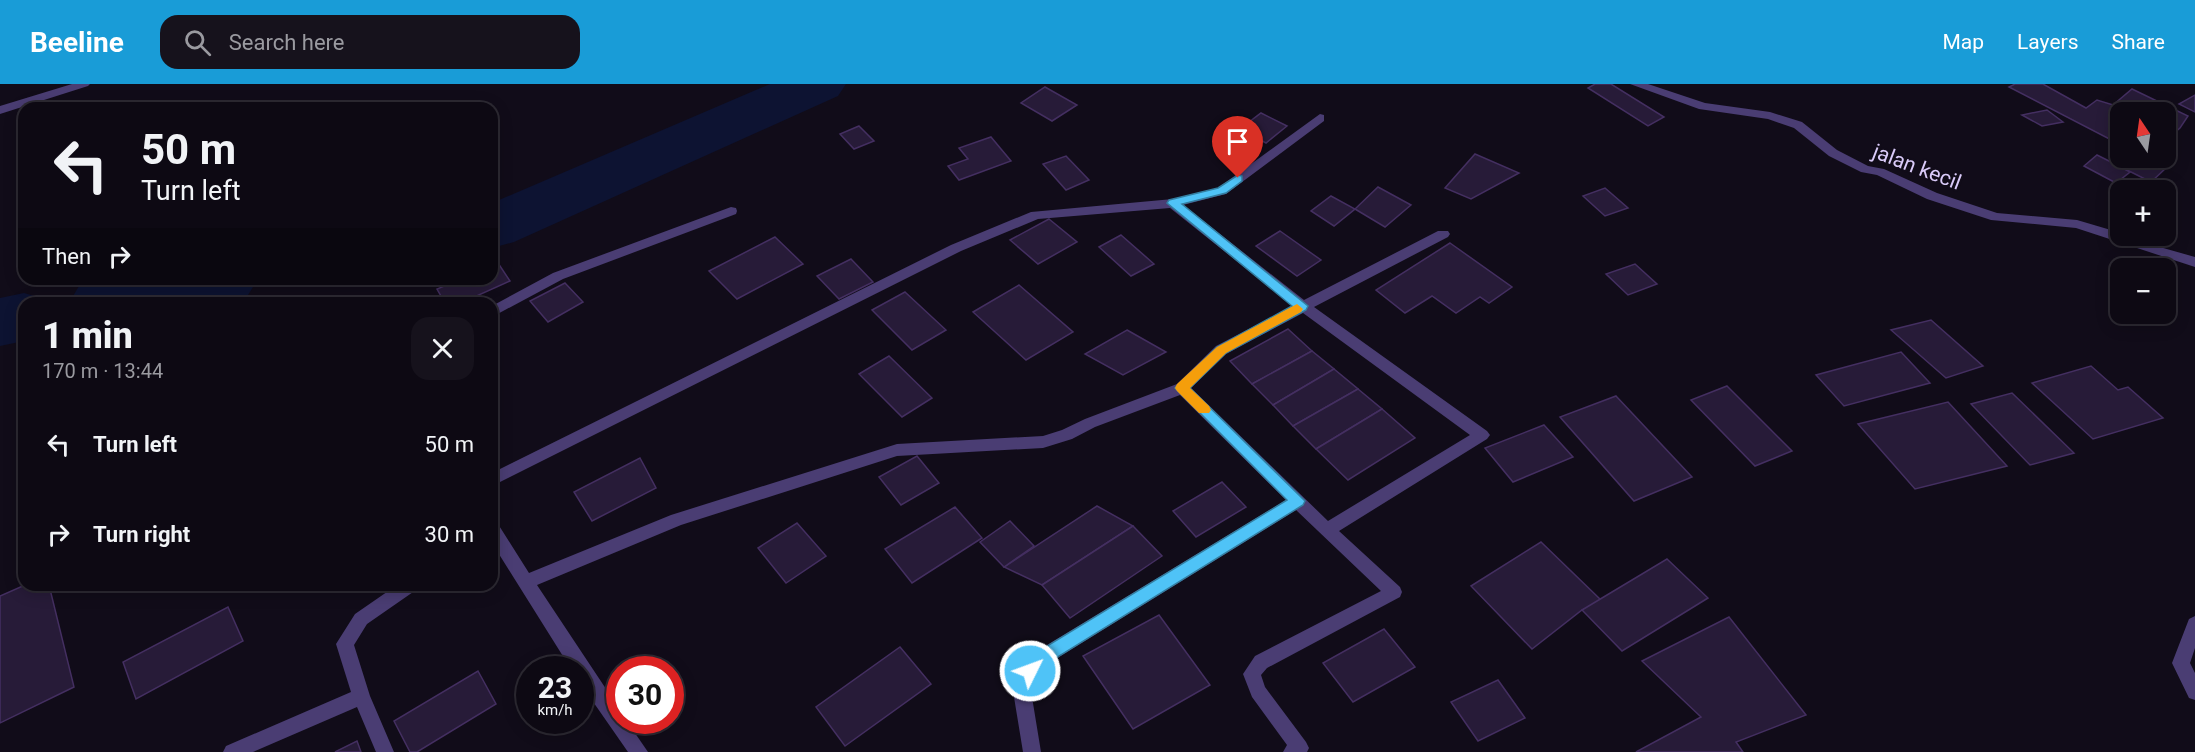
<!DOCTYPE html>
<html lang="en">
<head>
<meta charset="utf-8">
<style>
  body { margin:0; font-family:Roboto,sans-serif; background:#16121c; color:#f1f3f6; height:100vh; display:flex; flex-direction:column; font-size:22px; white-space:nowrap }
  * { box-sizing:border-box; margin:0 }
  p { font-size:20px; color:#9a9aa0 }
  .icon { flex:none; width:33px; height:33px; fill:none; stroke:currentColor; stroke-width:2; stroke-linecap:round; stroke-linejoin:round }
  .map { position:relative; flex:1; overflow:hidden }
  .panel { position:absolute; left:18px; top:213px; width:480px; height:294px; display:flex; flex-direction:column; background:#0d0913; border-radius:18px; box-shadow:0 3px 15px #0003,0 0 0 2px #2d2a33 }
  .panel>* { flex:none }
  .top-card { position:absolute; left:18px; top:18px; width:480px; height:183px; border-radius:18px; box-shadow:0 3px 15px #0003,0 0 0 2px #2d2a33; background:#0d0913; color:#f1f3f6; overflow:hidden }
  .needle { width:39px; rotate:347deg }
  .controls { position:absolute; left:2110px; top:18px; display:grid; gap:12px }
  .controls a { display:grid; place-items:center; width:66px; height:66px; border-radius:12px; background:#0d0913; box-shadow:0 3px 15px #0003,0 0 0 2px #2d2a33; font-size:30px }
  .speed { position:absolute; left:516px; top:572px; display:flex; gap:12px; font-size:30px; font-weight:700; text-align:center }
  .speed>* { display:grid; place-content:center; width:78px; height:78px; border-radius:50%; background:#0d0913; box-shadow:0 3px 15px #0003,0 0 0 2px #2d2a33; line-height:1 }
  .speed small { font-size:15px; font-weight:400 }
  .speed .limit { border:9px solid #d22; background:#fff; color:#111 }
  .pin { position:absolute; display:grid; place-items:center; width:51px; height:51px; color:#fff; margin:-62px -26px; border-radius:50% 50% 50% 0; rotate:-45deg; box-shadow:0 0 6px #0007 }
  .pin .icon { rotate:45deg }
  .me { position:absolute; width:66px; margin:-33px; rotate:48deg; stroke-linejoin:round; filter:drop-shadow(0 0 4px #0008) }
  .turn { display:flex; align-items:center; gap:21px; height:126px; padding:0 24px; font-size:27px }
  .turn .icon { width:78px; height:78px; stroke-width:2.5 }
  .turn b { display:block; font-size:42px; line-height:51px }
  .then { display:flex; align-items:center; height:57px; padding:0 24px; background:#0003; gap:12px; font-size:22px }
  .round { display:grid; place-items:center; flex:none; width:63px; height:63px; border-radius:18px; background:#16121c }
  .headline { display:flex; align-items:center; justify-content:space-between; height:102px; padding:0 24px }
  h1 { font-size:36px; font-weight:800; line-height:45px }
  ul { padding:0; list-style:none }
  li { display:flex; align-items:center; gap:18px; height:90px; padding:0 24px }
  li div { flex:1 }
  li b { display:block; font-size:22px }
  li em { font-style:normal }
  header { display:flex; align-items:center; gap:36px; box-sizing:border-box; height:84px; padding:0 30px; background:#199cd7; color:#fff }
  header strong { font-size:28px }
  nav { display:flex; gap:33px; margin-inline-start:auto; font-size:21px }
  .search { width:420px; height:54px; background:#16121c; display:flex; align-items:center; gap:15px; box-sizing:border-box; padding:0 21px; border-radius:18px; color:#9a9aa0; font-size:22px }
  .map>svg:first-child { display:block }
</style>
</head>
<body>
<header>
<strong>Beeline</strong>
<div class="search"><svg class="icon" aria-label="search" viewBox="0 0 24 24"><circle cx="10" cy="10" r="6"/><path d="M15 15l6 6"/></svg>Search here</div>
<nav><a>Map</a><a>Layers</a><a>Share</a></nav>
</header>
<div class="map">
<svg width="2195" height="668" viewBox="0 0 2195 668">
  <rect width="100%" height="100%" fill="#110c19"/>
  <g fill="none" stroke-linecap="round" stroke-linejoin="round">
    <g fill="#0d1332" fill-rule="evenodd">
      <path d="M770,0h76l-8,12 -324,146 -22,6v-45z"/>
      <path d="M103,195h155l-10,16 -28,8h-151l10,-17z"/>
      <path d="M24,209l24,7 2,3h-26v38l-24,5v-48z"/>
    </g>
  </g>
  <g fill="#271b38" stroke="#442f61" stroke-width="1.5">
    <path d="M1595,0h16l53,33 -16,9 -60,-38z"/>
    <path d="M2015,0h28l43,24 11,-8 16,5 19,-16 56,27 -8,12 -12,10 -2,-1v-25h-45v33l-112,-58z"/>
    <path d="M1045,3l32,18 -25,16 -31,-18z"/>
    <path d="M2195,11v17l-16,-8z"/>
    <path d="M2047,26l16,12 -21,4 -20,-11z"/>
    <path d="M1261,29l26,13 -21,17 -26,-14z"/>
    <path d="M859,42l15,15 -20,8 -14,-15z"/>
    <path d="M991,53l20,24 -52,19 -11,-14 20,-7 -9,-11z"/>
    <path d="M1475,70l44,19 -48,26 -26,-11z"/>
    <path d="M2097,71l20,10 13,7 -14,11 -32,-17z"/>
    <path d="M1066,72l23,24 -23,10 -23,-26z"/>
    <path d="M2124,74h22l20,10 -15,14 -34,-17z"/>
    <path d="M1378,103l33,18 -26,22 -30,-18z"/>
    <path d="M1605,104l23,20 -23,8 -22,-20z"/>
    <path d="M1331,112l24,13 -21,17 -23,-15z"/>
    <path d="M1049,135l28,23 -39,22 -28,-24z"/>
    <path d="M1280,147l41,29 -24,16 -41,-30z"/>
    <path d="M1121,151l33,29 -23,12 -32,-29z"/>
    <path d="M775,153l28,27 -66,35 -28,-28z"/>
    <path d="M1450,159l62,44 -23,16 -9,-6 -24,16 -24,-17 -27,17 -29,-23z"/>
    <path d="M851,175l22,23 -34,17 -22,-23z"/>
    <path d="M498,179l12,18 -49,22h-16l-8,-14 24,-10h31v-14z"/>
    <path d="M1635,180l22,20 -29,11 -22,-21z"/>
    <path d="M565,199l18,19 -35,20 -18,-21z"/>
    <path d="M1019,201l54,47 -47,28 -53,-48z"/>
    <path d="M905,208l41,38 -34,20 -40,-40z"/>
    <path d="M1931,236l52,46 -37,12 -55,-48z"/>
    <path d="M1288,245l24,22 -60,33 -22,-23z"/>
    <path d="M1127,246l39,22 -43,23 -38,-21z"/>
    <path d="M1312,267l22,18 -61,36 -21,-21z"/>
    <path d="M1901,268l29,31 -86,23 -28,-31z"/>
    <path d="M889,272l43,42 -30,19 -43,-43z"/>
    <path d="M2091,282l27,24 10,-3 35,31 -70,21 -61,-56z"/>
    <path d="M1334,285l24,20 -65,37 -20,-21z"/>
    <path d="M1727,302l65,65 -37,15 -64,-66z"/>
    <path d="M1358,305l24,20 -66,40 -23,-23z"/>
    <path d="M2012,309l62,60 -44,12 -59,-61z"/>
    <path d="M1616,312l76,81 -58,24 -74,-84z"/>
    <path d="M1948,318l59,64 -92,23 -57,-65z"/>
    <path d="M1382,325l33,29 -67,42 -32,-31z"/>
    <path d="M1544,341l29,32 -60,25 -28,-34z"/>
    <path d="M917,372l22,27 -38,22 -22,-28z"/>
    <path d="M640,374l16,30 -64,33 -18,-29z"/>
    <path d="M1222,398l24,25 -50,30 -23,-26z"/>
    <path d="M1097,422l36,20 -91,59 -38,-18z"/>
    <path d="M955,423l27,31 -70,45 -27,-34z"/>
    <path d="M1010,437l24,25 -30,21 -24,-25z"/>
    <path d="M797,439l29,33 -40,27 -28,-35z"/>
    <path d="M1133,442l29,30 -92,62 -28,-33z"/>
    <path d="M1541,458l62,60 -21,8 -50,39 -61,-63z"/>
    <path d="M1667,475l41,39 -86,53 -40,-41z"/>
    <path d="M25,501h24l25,102 -74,36v-127z"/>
    <path d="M228,523l15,34 -107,58 -13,-37z"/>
    <path d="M1159,531l51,70 -77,44 -50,-73z"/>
    <path d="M1729,533l77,98 -70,27 7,10h-107l65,-35 -59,-56z"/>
    <path d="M1384,545l31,38 -62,35 -30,-39z"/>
    <path d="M900,563l31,37 -86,62 -29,-39z"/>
    <path d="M478,587l18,33 -79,48h-7l-16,-31z"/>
    <path d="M1498,596l27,38 -47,23 -27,-39z"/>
    <path d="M357,657l4,11h-26z"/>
  </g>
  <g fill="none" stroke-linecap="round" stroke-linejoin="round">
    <g fill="#4a3d73" fill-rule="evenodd">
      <path d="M72,0h18l-2,2 -88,28v-8z"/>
      <path d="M1630,0h18l57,19 65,9 32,10 35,28 31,16 16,3 53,24 60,20 80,7 44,13v3l74,21v10l-119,-39 -85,-8 -64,-21 -50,-24 -16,-3 -32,-16 -35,-28 -26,-9 -69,-10z"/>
      <path d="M1320,30l4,1v6l-98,73 -43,11 121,95 134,-69h10l2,3 -2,3 -134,70 173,124 3,4 -3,4 -148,92 61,56 2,5 -2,5 -133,71 -6,7 4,12 41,55 3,6 -2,4h-24l4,-7 -35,-48 -9,-23 12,-18 126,-65 -85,-81 -237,147 -22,19 -6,15 10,61h-18l-10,-61 11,-26 23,-20 239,-145 -106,-105 -85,32 -23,12 -29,9 -146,8 -216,69 -144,60 83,125v10h6l22,32h-20l-48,-69v-14h-9l-79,-126v-21l6,2 31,49 142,-58 226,-71 146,-8 19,-6 23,-11 92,-35 39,-38 77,-40 -123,-98 -132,11 -77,32 -469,235v-13l459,-228 80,-33 142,-13 45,-11zM1303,229l167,122 -142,86 -137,-133 35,-34z"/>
      <path d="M731,123l5,1 1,3 -1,3 -173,65 -71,38v-11l61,-33z"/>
      <path d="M397,501h21l-2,5 -49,34 -13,21 16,51 24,56h-18l-19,-45 -104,45h-30l3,-6 125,-54 -15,-48 19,-30z"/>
      <path d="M2195,532v32l-5,15 5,10v27l-6,-2 -17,-35 17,-44z"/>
    </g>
  </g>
  <path fill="#4fc3f7" stroke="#337fa1" stroke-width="1.5" d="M1238,91l4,1v5l-16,12 -44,11 126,102 -2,4 -80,43 -36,35 115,113 -2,4 -244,151 -23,20 -6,2 -5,-2 -3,-5 3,-5 22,-20 240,-146 -112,-112 42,-41 75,-41 -125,-103 2,-3 49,-12z"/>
  <path fill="#f59e0b" d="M1297,220l6,5 -2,3 -75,41 -36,35 19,18 2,4 -2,3h-10l-22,-22 -2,-3 2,-4 40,-37z"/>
  <g text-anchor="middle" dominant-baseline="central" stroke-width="4.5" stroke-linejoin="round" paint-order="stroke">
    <g font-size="21" fill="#dacbf9" stroke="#110c19">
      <text transform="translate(1917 83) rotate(21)">jalan kecil</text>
    </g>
  </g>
</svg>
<div class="controls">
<a><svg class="needle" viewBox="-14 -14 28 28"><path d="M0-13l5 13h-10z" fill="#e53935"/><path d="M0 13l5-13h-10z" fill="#9a9aa0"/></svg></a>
<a>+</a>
<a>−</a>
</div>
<div class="speed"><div>23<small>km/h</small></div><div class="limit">30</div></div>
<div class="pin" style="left:1238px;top:94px;background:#d93025"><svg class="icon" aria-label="arrive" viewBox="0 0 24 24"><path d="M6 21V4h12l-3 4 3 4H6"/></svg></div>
<svg class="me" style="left:1030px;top:587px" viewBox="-20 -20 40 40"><circle r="17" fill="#4fc3f7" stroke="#fff" stroke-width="3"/><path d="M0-11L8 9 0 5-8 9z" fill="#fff"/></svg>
<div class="top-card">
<div class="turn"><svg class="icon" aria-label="left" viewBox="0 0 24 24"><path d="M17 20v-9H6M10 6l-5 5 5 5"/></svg><div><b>50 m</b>Turn left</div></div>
<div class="then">Then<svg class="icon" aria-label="right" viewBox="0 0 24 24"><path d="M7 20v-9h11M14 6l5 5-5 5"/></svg></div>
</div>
<section class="panel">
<div class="headline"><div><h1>1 min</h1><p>170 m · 13:44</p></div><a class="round"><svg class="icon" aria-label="close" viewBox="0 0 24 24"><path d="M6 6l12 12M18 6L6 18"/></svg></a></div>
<ul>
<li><svg class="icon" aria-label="left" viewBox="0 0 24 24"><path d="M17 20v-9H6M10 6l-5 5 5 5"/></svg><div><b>Turn left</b></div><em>50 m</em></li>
<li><svg class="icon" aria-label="right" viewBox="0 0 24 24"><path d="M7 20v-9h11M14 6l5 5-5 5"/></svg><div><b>Turn right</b></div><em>30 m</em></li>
</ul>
</section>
</div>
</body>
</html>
